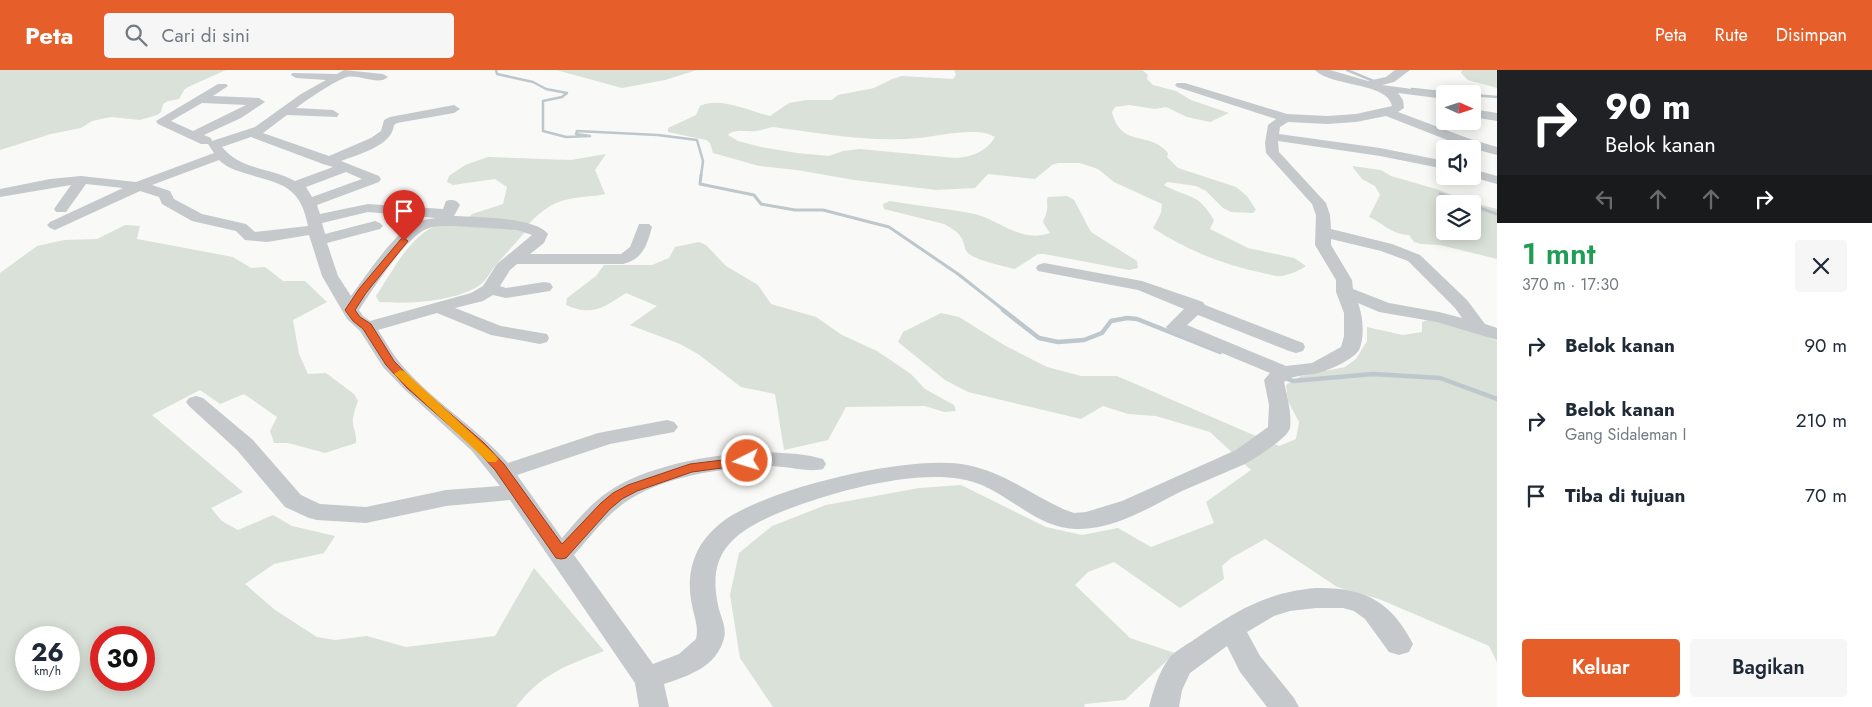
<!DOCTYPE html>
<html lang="id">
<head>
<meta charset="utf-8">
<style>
  body { margin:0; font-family:Jost,sans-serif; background:#f6f6f7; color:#1f2937; height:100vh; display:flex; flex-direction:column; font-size:19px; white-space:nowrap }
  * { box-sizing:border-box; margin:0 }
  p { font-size:16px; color:#747a83 }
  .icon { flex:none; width:28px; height:28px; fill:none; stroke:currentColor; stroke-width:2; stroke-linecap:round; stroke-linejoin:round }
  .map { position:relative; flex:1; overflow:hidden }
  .drawer { display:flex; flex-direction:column; background:#fff; width:375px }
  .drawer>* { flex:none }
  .hud { background:#202124; color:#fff; overflow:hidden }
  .needle { width:32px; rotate:93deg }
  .tools { position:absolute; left:1436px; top:15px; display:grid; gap:10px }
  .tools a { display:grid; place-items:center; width:45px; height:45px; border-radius:5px; background:#fff; box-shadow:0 2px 12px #0003; font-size:25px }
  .speed { position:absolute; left:15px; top:556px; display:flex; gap:10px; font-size:25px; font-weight:700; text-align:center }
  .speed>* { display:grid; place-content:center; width:65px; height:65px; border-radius:50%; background:#fff; box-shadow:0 2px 12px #0003; line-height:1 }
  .speed small { font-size:12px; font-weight:400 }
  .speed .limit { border:8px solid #d22; background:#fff; color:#111 }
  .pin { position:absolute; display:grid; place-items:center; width:42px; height:42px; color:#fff; margin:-51px -21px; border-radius:50% 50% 50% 0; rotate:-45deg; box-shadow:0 0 5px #0007 }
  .pin .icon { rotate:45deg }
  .me { position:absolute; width:55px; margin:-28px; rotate:265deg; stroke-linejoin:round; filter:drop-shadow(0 0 4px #0008) }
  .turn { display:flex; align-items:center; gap:18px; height:105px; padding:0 25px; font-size:22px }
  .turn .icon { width:65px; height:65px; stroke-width:2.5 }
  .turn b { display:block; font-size:35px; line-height:42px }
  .lanes { display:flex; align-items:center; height:48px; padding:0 25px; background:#0003; justify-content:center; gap:25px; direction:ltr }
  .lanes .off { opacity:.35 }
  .round { display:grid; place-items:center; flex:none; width:52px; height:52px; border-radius:5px; background:#f6f6f7 }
  .overview { display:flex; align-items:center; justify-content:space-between; height:85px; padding:0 25px }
  h1 { font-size:30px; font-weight:600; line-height:38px; color:#1e9e55 }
  .action { display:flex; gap:10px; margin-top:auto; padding:10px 25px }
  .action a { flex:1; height:58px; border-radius:5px; background:#e65f2a; color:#fff; font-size:20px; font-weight:600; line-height:58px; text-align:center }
  .action a+a { background:#f6f6f7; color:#1f2937 }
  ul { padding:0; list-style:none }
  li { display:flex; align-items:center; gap:15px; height:75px; padding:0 25px }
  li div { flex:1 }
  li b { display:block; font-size:19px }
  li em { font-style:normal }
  header { display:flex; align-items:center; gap:30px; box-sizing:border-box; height:70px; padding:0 25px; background:#e65f2a; color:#fff }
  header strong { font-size:24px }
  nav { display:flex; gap:28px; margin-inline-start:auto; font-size:18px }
  .search { width:350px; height:45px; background:#f6f6f7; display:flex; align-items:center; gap:12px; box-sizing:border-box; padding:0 18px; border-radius:5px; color:#747a83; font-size:19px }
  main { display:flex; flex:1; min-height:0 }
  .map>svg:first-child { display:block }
</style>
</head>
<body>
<header>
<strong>Peta</strong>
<div class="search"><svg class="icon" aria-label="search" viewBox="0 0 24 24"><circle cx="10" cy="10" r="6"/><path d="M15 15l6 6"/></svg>Cari di sini</div>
<nav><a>Peta</a><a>Rute</a><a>Disimpan</a></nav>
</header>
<main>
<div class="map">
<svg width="1497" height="637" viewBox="0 0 1497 637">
  <rect width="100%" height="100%" fill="#f9f9f7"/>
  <g fill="#dae1d8" fill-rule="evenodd">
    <path d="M0,0h226l-38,17 -4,3 -5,9 -11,2 -5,3 -2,8 -4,3 -17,5 -29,-3 -10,2 -9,2 -11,7 -30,6 -51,16z"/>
    <path d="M556,0h141l-32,10 -43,8z"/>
    <path d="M954,0h188l6,5 -1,4 6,6 23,6 15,9 38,13 -19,9 -23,-5 -21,-10 -11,2 -26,-4 -14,2 -3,5c9,37 38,18 56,41l-1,4 11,11 58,19 11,9 9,14 -3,3 -22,-1 -8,-4 -17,-17 -10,-5 -29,-4 -3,3c24,14 33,6 50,35l-4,9 38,19 46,10 12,8c-5,4 -18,9 -24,10 -5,1 -14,-2 -19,-3 -39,-8 -77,-23 -110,-45l8,-15 1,-9 -48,-22 -16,-13 -18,-6h-22l-6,2 -17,14 -47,-5 -13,14 -39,2 -82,-10 -57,-10 -38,-4 -46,-13 -3,-10 -4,-3 -38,-8v-4l28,-13 4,-9c20,-10 49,5 70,10l19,-13 17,-3h26l6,-5 36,-7 18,-9 10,-3 51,3 3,-4zM773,57c48,6 97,16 146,11 20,-2 59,-12 76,-1 -9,15 -23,20 -40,21l-95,-9 -17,2 -14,5 -32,-3 -36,-6 -23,-6 -10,-6c7,-7 18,-3 28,-4 6,-1 12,-3 17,-4z"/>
    <path d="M1462,0h35v18l-29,-8 -7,-7z"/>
    <path d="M606,84l-11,16 10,24c-12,3 -24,2 -35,5 -20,3 -33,16 -46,30l1,3c-9,11 -19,21 -28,32 -6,6 -10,16 -17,21 -26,17 -70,19 -101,17l-3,-6c15,-22 38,-69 68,-72 6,-1 13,0 19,1l9,-11 31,-10 4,-17 -12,-8 -42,6 -6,-3 2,-6 16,-11 23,-8 83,3z"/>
    <path d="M1352,96l29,4 10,6 45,13 38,14 23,6v50l-57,-14 -19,-1 -7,-2 -5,-7c-19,-1 -24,-11 -40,-18l11,-22 -5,-9 -13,-7zM1445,134h27v27h-27z"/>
    <path d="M1067,126l7,4 17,32 46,29 1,7 -9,2 -85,-16h-6l-23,15c-12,-3 -36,-8 -46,-15 -5,-4 -4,-9 -7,-15 -3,-7 -11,-11 -18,-15l-60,-15 -1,-5 7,-3c27,5 54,7 80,12 29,5 49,31 80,20 -11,-16 -6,-8 -3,-23 1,-5 -1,-8 1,-13z"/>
    <path d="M125,155l15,1 -3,13 96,18 18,11 14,-1 18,14h22l22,21 -34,18 6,34 9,20 18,-1 28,21 4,7c-2,5 -4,11 -5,17 -1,9 4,15 3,25l-31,10 -37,-10h-14l-4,-12 7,-14 -33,-23 -24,10 -20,-14 -48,25 91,77 -32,16 11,13 16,9 35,-15 19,11 43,10 -11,17 -50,11 -29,20 30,26 42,27 18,3 32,-4 39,11 89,-11 39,-68 70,83c-38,15 -62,22 -88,56h-516v-434l37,-27 27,-6 33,-1zM26,568h43v42h-43zM101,568h43v42h-43z"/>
    <path d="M699,172l7,3 20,21 32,19 13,19 45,13 26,18 35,16 34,23 14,15 29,16 2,6 -12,1 -19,-6 -79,1 -18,33 -44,10 -9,-56 -34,-7 -43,-33 -18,-10 -50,-19 27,-19 -31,-13c-22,14 -33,24 -60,12l1,-7 29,-22 8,-11h48l17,-7 6,-11z"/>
    <path d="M941,243l18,4 45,28 43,22 34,9h36l162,70 17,-7 3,-17 -11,-21 -2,-16 15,-9 44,-9 11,-8 11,-18v-14l36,8 19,-3v-10c19,-9 56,11 75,19v321l-8,-16 -110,-47 -42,-12 -72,-48 -34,19 -9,8 2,13 -44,29 -66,-46 -26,10 -13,13 55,53 45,15 -50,47 -40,4 -1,3h-311l-33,-49 -10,-63 9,-42 33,-27 54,-21 93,-17 42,-3 85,42 36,8 36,-7 33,19 63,-24 -8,-21 45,-32 -41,-38 -54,-16 -28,-2 -25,-8 -22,13 -113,-27 -23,-12 -47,-38 5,-10z"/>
  </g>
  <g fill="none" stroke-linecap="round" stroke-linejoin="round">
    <g stroke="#bdc7cc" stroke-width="2.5">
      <path d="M496,0l1,4 36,8 13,7 21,4 -5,4 -19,4v30l23,6 24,-1 -14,-2 1,-3 81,4 39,5 6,21 -2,15"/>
      <path d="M1347,0l29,12"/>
      <path d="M1412,19l47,5"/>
      <path d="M1472,25l25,2"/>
    </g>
    <g stroke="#bdc7cc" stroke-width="3">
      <path d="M701,105l-1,9 54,11 7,9 34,6h28l66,17 69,47 47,37"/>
      <path d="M1440,124l28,10"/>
      <path d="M1472,135l25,9"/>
    </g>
    <g stroke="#bdc7cc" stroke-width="4.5">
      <path d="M1003,240l36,28 19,4 26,-2 18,-7 9,-12 16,-3 10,1 83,33"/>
      <path d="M1285,308l8,3 80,-7 67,4 57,21"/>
    </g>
    <g fill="#c5c9cc" fill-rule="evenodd">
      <path d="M344,0l39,4 5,3c-9,9 -29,-3 -41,0 -13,4 -40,23 -51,31l37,2 6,4 -2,3 -50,-2 -24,18 66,23 42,-18 10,-7 3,-11 6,-3 64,-12 6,4 -6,4 -57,10 -3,2c-2,21 -35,29 -53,36l38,15 2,3 -2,3 -62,23 3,9 48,-10 75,5 3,-8c6,-2 11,-1 14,4l-6,11c20,1 82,1 94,18l-4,9 -14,11h91l9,-7 9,-23h10l3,3c-5,18 -9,32 -29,37h-106l-7,6 -10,16 6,2 38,-6 6,1 3,4 -3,4 -44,7 -13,-3 -10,6 -28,7 46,18 46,8 2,4 -2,4 -7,2 -49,-9 -54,-22 -59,17c6,9 12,20 19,29 30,39 78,66 111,104l90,-30 69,-13 7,2 4,5 -4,5 -64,12 -93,31 45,63c14,-16 28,-34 46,-46 49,-34 158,-49 215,-33l3,5 -3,5c-14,4 -39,-4 -57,-3 -47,3 -102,9 -142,37 -19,14 -34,34 -50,52l79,109 26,-10 17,-15c3,-12 -2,-22 -4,-34 -4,-19 -3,-37 6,-55 6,-12 17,-23 28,-31 48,-32 185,-65 241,-54 36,7 64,29 96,44l11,4 12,-1 36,-11 114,-51 32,-23 1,-22 -5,-25 6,-7 -101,-42 -3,-4 18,-18 -46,-19 -100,-19 -2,-3 2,-3 6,-2 98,18 61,21 2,3 98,38 2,4 -2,4 -7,2 -7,-2 -91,-36 -11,10 99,41 26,-3 29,-16 3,-11v-23l-8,-21v-12l-21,-35 1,-30 -4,-11 -46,-51 -1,-10 3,-18 8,-6 -99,-32 -2,-2 2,-2h8l102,31 40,2 29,-2 36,-8c-4,-24 -61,-19 -77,-36h15l38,11 18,-4 9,-7h15l-16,12 -12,3 67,9h-4v5l-47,-6 5,7 1,8 -6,4 72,27 27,8v8l-37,-10 -74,-29 -30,6 -29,2 -39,-2 -8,5 -1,7 101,14 65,13v8l-65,-13 -102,-15 1,11 47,51 4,12 1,14 61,15 28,11 47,45 18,24 12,4v12l-60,-18 -58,-10 -21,-9c5,13 7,34 1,47 -5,9 -31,21 -41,23 -11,3 -24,1 -34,9 3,14 8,31 6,46 -2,10 -36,31 -45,36 -21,9 -42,18 -63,27 -32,16 -68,39 -105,38 -36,0 -65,-31 -95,-44 -52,-23 -156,8 -206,29 -44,19 -69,40 -58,91 2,11 9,22 6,33 -7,29 -36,38 -60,46l5,23h-30l-4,-24 -125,-183 -64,6 -80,17 -49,-3 -8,-2 -24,-11 -48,-57 -48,-44 -3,-4 3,-4 7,-2 7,2 50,42 48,55 19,9 46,3 80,-17 54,-4 -28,-35 -68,-62 -21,-22 -23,-36 -13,-12 -25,-43 -13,-41 -42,7 -22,-2 -9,-9 -44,-10 -30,-17 -3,-7 -19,-6 -85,39 -5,-2 -3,-3 3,-3 73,-34 -37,-4 -20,28h-10l-2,-3 17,-24 -71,12v-8l50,-10 31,-3 55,6 78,-29 -6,-9h-7l-43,-20 -2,-3 62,-37h8l2,2 -15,10 46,2 6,4 -24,16 -37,17 7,3 1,3 43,-14 46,-33 25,-14 -30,-2 -5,-3 1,-2 45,1zM202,33l44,2 -53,26 -22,-10zM251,67l72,27 10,3 -38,14c-25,-14 -53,-10 -73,-34zM219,90c7,7 16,10 25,13 36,11 56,11 64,53l-53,6 -9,-8 -44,-10 -28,-15 -4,-8 -18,-6zM346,102l16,7 -50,18 -6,-10zM368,142l68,6c-8,1 -16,2 -23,6 -21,12 -48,53 -62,72l-13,-20 -11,-33 53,-14 3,-3 -3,-3 -5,-2 -50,13 -3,-11zM455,156l62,4 15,5 -35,29 -14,22 -12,7 -101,28 -7,-5 -4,-6c14,-21 44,-68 65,-80 9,-5 21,-4 31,-4zM1331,169l50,12 27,10 47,47 7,10 -23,-6 -50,-9 -36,-14 -1,-9 -21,-35z"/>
      <path d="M1472,39l25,4v8l-25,-4z"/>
      <path d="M1472,99l25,7v8l-29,-8h4z"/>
      <path d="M1316,518c48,-1 75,13 97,56l-4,8 -10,3 -10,-3 -24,-33 -11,-8 -11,-3h-27l-26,3 -16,5 -27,16 13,24 34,42 5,9h-32l-27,-35 -13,-26 -37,27 -8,17 -3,17h-30c4,-16 10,-36 21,-50 6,-7 20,-14 28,-20 39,-27 70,-45 118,-49z"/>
    </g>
  </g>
  <path fill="#e65f2a" stroke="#963e1b" d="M404,168l4,3 -42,52 -11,17 5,7 11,7 23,37 21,22 69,60 20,21 58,80 39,-41 12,-10 15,-8 62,-21 57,-7 5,1 1,3 -1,3 -60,8 -55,19 -15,8 -12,10 -44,49 -5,1 -5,-1 -61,-88 -20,-22 -68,-60 -21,-23 -23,-36 -10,-8 -8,-11 14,-21 42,-50z"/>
  <path fill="#f59e0b" d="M400,300l4,1 92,85 2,3 -2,3h-8l-92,-86 -2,-2z"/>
</svg>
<div class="tools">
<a><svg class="needle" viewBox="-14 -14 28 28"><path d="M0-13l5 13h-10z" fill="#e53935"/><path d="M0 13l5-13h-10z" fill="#747a83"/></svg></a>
<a><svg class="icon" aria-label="sound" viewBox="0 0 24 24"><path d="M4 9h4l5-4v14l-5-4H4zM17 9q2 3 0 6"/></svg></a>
<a><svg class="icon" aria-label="layers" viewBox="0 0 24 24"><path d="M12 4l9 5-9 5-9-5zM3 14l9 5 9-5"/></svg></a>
</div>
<div class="speed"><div>26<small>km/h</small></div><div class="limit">30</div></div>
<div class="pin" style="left:404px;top:171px;background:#d93025"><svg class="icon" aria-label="arrive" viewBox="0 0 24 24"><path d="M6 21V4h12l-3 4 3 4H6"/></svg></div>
<svg class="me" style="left:747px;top:391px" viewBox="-20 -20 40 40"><circle r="17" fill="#e65f2a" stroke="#fff" stroke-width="3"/><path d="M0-11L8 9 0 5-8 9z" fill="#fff"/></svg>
</div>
<section class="drawer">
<div class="hud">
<div class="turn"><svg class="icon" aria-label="right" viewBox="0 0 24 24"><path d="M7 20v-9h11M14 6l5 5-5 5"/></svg><div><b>90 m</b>Belok kanan</div></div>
<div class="lanes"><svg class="icon off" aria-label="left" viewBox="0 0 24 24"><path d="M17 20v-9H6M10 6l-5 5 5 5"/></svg><svg class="icon off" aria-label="ahead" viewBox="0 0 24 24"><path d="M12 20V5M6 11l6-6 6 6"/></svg><svg class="icon off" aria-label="ahead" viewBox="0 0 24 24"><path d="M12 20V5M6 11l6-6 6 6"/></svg><svg class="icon" aria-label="right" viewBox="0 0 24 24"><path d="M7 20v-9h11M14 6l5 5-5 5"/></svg></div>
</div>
<div class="overview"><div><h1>1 mnt</h1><p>370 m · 17:30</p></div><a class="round"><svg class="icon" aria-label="close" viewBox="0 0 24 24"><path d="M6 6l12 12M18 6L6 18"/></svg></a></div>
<ul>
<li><svg class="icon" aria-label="right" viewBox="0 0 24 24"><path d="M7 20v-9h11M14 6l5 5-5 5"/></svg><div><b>Belok kanan</b></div><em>90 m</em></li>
<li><svg class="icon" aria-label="right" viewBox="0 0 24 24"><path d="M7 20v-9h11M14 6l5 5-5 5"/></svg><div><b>Belok kanan</b><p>Gang Sidaleman I</p></div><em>210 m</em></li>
<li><svg class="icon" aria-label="arrive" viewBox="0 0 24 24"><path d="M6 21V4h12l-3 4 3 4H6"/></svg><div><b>Tiba di tujuan</b></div><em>70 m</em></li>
</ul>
<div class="action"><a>Keluar</a><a>Bagikan</a></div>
</section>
</main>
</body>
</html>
